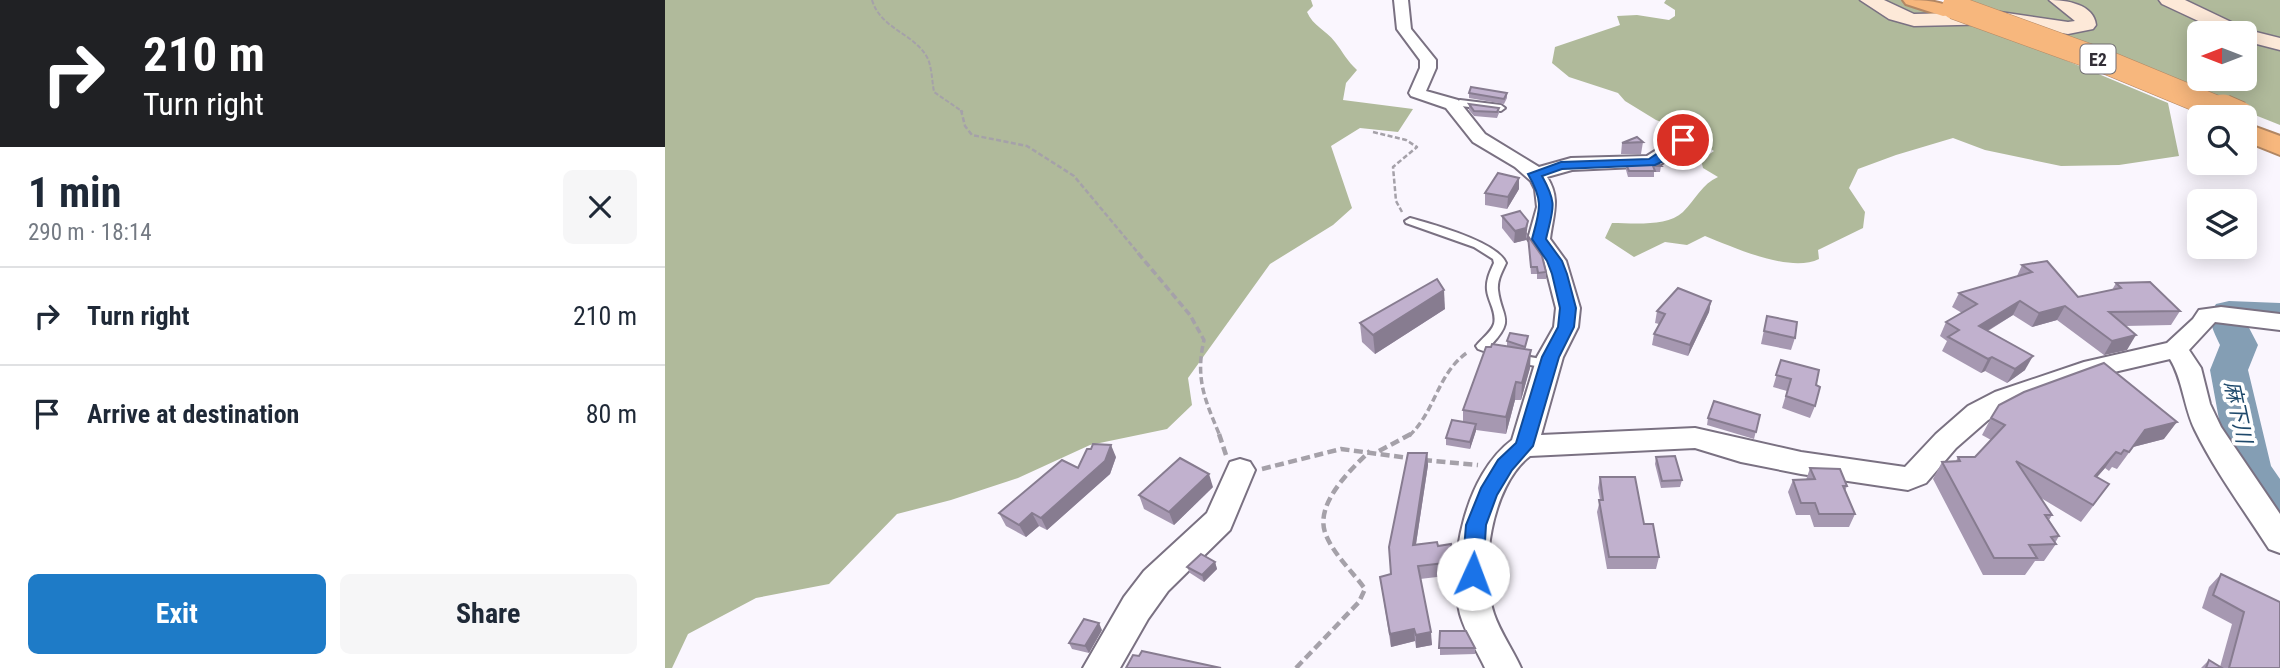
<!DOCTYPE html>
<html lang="en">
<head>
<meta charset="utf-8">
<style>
  body { margin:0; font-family:"Roboto Condensed","Noto Sans JP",sans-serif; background:#f6f6f7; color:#1f2937; height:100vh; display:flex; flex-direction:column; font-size:26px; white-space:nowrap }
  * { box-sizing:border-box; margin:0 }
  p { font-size:23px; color:#747a83 }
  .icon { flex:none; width:38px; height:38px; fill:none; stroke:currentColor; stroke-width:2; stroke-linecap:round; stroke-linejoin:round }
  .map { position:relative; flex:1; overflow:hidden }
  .drawer { display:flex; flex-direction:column; background:#fff; width:665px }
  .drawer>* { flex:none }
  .hud { background:#202124; color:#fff; overflow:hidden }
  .needle { width:46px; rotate:270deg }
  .controls { position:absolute; left:1522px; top:21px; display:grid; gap:14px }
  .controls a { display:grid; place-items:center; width:70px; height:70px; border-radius:10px; background:#fff; box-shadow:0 4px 18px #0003; font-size:35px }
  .pin { position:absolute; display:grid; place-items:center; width:60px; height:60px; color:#fff; margin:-30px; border:4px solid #fff; border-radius:50%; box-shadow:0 2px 7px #0007 }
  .me { position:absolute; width:77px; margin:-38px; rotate:2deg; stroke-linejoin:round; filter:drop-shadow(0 0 5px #0008) }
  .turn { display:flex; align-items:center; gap:24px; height:147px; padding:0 28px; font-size:32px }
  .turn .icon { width:91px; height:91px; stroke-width:2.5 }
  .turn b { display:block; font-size:49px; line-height:60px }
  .round { display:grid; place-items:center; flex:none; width:74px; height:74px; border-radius:10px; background:#f6f6f7 }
  .head { display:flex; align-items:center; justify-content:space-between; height:119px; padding:0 28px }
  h1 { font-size:42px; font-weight:700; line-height:52px }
  .action { display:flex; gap:14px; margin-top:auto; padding:14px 28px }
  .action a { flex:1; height:80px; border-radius:10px; background:#1e7bc7; color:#fff; font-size:28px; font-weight:700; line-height:80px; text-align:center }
  .action a+a { background:#f6f6f7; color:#1f2937 }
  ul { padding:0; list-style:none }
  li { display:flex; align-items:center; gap:21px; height:98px; padding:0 28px; border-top:2px solid #e0e1e3 }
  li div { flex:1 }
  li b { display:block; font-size:26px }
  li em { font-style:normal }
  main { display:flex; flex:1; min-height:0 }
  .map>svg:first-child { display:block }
</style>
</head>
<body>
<main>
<section class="drawer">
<div class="hud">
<div class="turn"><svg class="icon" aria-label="right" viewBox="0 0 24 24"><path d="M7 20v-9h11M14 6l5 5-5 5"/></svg><div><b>210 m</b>Turn right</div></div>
</div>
<div class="head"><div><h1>1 min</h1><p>290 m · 18:14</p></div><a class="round"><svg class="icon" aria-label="close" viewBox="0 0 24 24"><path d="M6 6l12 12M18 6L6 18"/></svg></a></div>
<ul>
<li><svg class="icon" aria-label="right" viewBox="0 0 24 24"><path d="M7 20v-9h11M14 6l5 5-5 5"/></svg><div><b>Turn right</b></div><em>210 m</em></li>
<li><svg class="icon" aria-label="arrive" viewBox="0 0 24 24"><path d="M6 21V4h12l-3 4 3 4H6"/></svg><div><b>Arrive at destination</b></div><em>80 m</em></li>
</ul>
<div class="action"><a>Exit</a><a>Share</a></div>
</section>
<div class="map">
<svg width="1615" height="668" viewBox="0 0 1615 668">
  <rect width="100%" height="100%" fill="#faf6fe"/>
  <g fill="#b0ba9b" fill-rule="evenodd">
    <path d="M0,0h646l2,6 -6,6c6,14 19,18 28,30 8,10 12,19 22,28l-11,13 -3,17 70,9 -15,23 -38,-4 -29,18 21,62 -19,17 -63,39 -82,114 4,27 -25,24 -77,16 -72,33 -67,22 -54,14 -68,70 -73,14 -68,36 -16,34h-7z"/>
    <path d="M1001,0h236l139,50 127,53 11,53 -60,9 -58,1 -76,-16 -32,-12 -57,17 -38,14 -9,19 16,24 -2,16 -45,22 1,9c-29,14 -84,-11 -114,-23l-18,9 -22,-3 -31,15 -29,-19 7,-15c21,0 55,4 71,-11 13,-13 19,-28 35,-35l-15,-9 -2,-8 13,-9 -15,-9 -1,-5 -42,-17 -31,-19 -7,-8 -49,-16 -17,-14 3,-16 65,-22 -3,-9 20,-1 32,5 6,-4v-6l-11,-7z"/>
    <path d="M1302,0h313v125zM1535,33h45v46h-45z"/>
  </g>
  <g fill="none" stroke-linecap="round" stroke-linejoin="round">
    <path fill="#849eb4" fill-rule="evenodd" d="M1564,301l51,2v22l-33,-1 11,21 -10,25 23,96 9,13v55l-16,-5 -36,-60 -18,-99 10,-25c-7,-15 -14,-26 -4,-41z"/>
    <g stroke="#7a7182" stroke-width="4">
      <g id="service">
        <path d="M795,100l41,5 4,3 -4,3 -40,-5 -7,2 -4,-3z"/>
        <path d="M745,218c22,6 88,24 96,45 -4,9 -9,17 -8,27 3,27 18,29 -7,55l28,10 34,6 1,3 -1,3 -5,1 -35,-6 -35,-13 -2,-3c5,-7 15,-13 18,-22 3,-12 -6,-23 -7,-34 -1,-10 3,-18 7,-27l-1,-4 -19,-12 -68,-24 -1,-2z"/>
      </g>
    </g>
    <g stroke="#7a7182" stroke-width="4">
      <g id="minor">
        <path d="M729,0h14l3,29 25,31v8l-10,23 32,9 27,34 54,33 32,-9 76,-2 44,-28h12l3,4 -48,34 -86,4 -25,7c14,22 6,37 3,62l16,22 14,47 -2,19 -15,30 -22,78 154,-7 106,24 104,15 31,-33 32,-28 27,-14 89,-30 83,-19 26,-24 6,-9 22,-3 59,7v16l-65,-8 -26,28 12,18 9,36 11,23 59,87v39l-11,-4c-25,-39 -54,-78 -74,-119 -11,-22 -12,-50 -25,-71l-73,17 -84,30 -25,14 -32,28 -30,35 -18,7 -107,-16 -60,-12 -46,-14 -165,8c-39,30 -51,113 -36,158 6,18 19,36 27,54h-36c-8,-17 -20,-36 -25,-54 -13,-53 6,-140 52,-174l25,-83 17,-30 2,-19 -12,-47 -16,-22 9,-32 -2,-18 -4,-8 -16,-14 -42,-25 -27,-34 -35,-12 -2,-3 11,-25v-8l-23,-31z"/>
        <path d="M575,459l10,3 5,8 -25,60 -62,61 -20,28 -28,49h-37l41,-71 20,-26 63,-58 23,-51z"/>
      </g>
    </g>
    <g stroke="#7a7182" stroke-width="3">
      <g id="secondary">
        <path d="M1195,0h24l30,14 86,-2 68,10 7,-1 -26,-21c17,0 45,4 47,25l-3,4 -25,5 -68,-10 -86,2 -25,-7z"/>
        <path d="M1494,0h26l63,30 32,8v12l-35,-9v-8h-21l-62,-29z"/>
      </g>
    </g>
    <g stroke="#b28764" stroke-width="4">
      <g id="motorway">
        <path d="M1238,0c15,0 40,0 51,10l-3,5 -8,1 -37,-12z"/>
        <path d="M1580,123l35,13v19l-35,-14z"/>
      </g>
    </g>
    <path stroke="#a5a1a9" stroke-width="2" stroke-dasharray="4.5 2" stroke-linecap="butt" d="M207,0c9,30 43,33 56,59 4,10 4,22 6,33l29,20"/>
    <g stroke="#a5a1a9" stroke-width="2.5" stroke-dasharray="5 2.5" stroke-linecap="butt">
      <path d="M296,110l4,16 7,9 55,11 47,30 65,78"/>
      <path d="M708,132l33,8 11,7 -24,20 3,34 6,11"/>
    </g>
    <g stroke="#a5a1a9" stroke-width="3.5" stroke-dasharray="7 3.5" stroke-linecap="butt">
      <path d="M473,253l52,62 14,25c-9,39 1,60 16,96"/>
      <path d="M744,436c27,-25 28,-63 59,-84"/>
    </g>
    <g stroke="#a5a1a9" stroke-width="4.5" stroke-dasharray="9 4.5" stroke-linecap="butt">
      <path d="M554,434l7,21"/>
      <path d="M714,451l32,-17"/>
      <path d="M758,460l55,5"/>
      <path d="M597,469l79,-20 68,9"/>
      <path d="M631,668l63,-66 6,-13c-12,-17 -31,-34 -39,-54 -13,-30 25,-66 44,-84"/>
    </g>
    <use href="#service" fill="#fff" fill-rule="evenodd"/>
    <use href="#minor" fill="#fff" fill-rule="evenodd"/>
    <use href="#secondary" fill="#fde9d8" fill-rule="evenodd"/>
    <use href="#motorway" fill="#f7b77d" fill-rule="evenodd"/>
    <g stroke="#b28764" stroke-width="25" stroke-linecap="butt">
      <path id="motorway-bridge-far1" d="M1289,7l152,55 121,50"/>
    </g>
    <g stroke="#b28764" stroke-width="33" stroke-linecap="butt">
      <path id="motorway-bridge" d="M1558,110l16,7"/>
    </g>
    <use href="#motorway-bridge-far1" stroke="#f7b77d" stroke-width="24"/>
    <use href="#motorway-bridge" stroke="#f7b77d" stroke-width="31"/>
  </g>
  <g fill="#a698b1">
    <path d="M804,93h38v5l-3,6 -35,-6z"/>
    <path d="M804,104l30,4v5l-2,5 -23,-2 -5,-6z"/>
    <path d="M978,142l-2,12h-20l1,-11z"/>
    <path d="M961,164l35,2 -1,6h-6v5h-26l-2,-7z"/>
    <path d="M854,189l-12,20 -22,-4v-12z"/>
    <path d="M837,216l25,17 -1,7 -12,3 -12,-15z"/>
    <path d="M863,236l18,36v7h-9v-5h-6z"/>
    <path d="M1357,265l56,32 34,-7 4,-7 64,28 -9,14 -46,1 2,24 -23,5 -47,-35 -25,7 -19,-12 -25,16 37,39 -18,13 -22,-12 -4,2 -39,-22 5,-10 -7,-5 6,-14 16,-9 -10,-6 7,-14 58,-17z"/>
    <path d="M1046,301l-2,11 -21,44 -36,-11 2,-11 5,-10 -4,-1 2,-12z"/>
    <path d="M780,309l-70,45 -13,-12 -2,-19z"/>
    <path d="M1102,316l28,22 -4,12 -30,-6z"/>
    <path d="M863,336l-3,13 5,19 -9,32h-6l-9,34 -30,-4 -6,19 -24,-4v-7l17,-16v-12l28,-63 16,-1v-5z"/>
    <path d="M1116,360l35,25 -1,21 -5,12 -28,-10 5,-17 -14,-4z"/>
    <path d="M1095,415l-6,24 -47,-14 1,-7z"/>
    <path d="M1326,418l173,21 -31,8 -16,22 -5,-2 -3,4 -4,-3 -8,9v24l-16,21 -40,-24 11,17 -3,5 10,16 -4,7 1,1 -12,17h-9l-10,14h-42l-50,-96 9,-17 14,-1 2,-4h17l16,-17 -9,-5z"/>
    <path d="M762,453l1,12 -12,79 22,2 15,16 1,13 -34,4 12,66 -16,3 -1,-7 -24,6 -11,-70 11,-3z"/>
    <path d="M451,457l-6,17 -63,56 -8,-4 -13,11 -20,-11 -7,-13 79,-45z"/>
    <path d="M991,457l26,23 -2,7 -19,1 -6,-24z"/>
    <path d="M1145,468l37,18 -2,5 10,23 -6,13h-35l-4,-12h-14l-8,-23 5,-12h13z"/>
    <path d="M935,477l44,47 15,33 -3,12h-49l-10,-57 3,-12 -2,-12z"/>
    <path d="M548,487l-39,38 -30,-16 -5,-14z"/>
    <path d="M550,562l2,7 -13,13 -14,-9 -3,-6z"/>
    <path d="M1556,574l59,94h-79l8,-8 11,7 12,-43 -30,-16 7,-21z"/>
    <path d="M437,630l-13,23 -17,-4 -3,-6z"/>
    <path d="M775,631l35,17v6l-35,1z"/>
  </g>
  <g fill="#877c90">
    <path d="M854,178v11l-12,20 1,-12z"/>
    <path d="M863,221l-2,19 -12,3 1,-12z"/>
    <path d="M779,290l1,19 -70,45 -2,-19z"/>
    <path d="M1046,301l-2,11 -21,44 2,-11z"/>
    <path d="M1355,301l-7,14 -41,25 7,-14z"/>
    <path d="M1400,306l-8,14 -25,7 7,-14z"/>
    <path d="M1471,335l-9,15 -23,5 8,-14z"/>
    <path d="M866,350l-1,18 -9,32 1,-17z"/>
    <path d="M1368,356l-8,14 -18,13 8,-14z"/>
    <path d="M1327,357l-7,14 -4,2 7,-14z"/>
    <path d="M851,382l-1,18 -9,34v-17z"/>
    <path d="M1512,422l-13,17 -31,8 -16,22 28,-39z"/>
    <path d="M811,424v7l-6,18v-7z"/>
    <path d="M446,445l5,12 -6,17 -63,56 -6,-12z"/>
    <path d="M1451,452l-11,16 -22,25 12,-17z"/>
    <path d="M762,453l1,12 -14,92 -1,-12z"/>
    <path d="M544,474l4,13 -39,38 -5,-13z"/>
    <path d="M367,513l7,13 -13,11 -7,-12z"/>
    <path d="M550,562l2,7 -13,13 -2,-7z"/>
    <path d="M434,623l3,7 -13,23 -4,-7z"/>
    <path d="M749,629l1,12 -24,6 -1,-13z"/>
    <path d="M766,632l1,13 -16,3v-13z"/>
  </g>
  <g fill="#c1b1ce" stroke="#877c90" stroke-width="2">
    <path d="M806,87l36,6 -3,6 -35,-6z"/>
    <path d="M804,104l30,4 -2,4 -23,-1z"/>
    <path d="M972,137l6,5 -21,1z"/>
    <path d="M992,163l4,3h-8l2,5h-26l-3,-7z"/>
    <path d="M833,173l21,5 -11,19 -23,-4z"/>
    <path d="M855,211l8,10 -2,7 -11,3 -13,-15z"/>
    <path d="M863,236l14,20 4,16 -8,1 -1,-6h-6z"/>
    <path d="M1382,261l31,36 43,-9 -5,-5 34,-1 30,29 -71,1 27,23 -24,6 -47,-35 -26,7 -19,-12 -41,25 54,30 -18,13 -23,-12 -4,2 -40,-22 11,-7 -13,-8 31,-18 -18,-11 73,-21 -10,-7z"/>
    <path d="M772,279l7,11 -71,45 -13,-12z"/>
    <path d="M1013,288l33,13 -21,44 -36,-11 11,-20 -8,-3z"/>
    <path d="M1102,316l30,6 -2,16 -31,-7z"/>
    <path d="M845,333l18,3 -3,11 -18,-6z"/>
    <path d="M827,344l39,6 -9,33 -6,-1 -10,35 -43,-7 23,-63h5z"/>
    <path d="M1116,360l38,10 -3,15 4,2 -5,19 -29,-10 5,-17 -15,-4z"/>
    <path d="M1439,363l73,59 -32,8 -16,22 -5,-2 -3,4 -5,-2 -21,24 14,8 -16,21 -77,-44 36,54h-7l14,21 -8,1 5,7 -27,1 8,13h-43l-52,-96 18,-1 -2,-4h17l30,-32 -14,-7 8,-13 25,-13z"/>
    <path d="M1049,401l46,14 -4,17 -48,-14z"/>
    <path d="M787,420l24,4 -6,18 -24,-4z"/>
    <path d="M428,444l18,1 -6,16 -64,57 -9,-5 -13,12 -20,-12 63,-53 16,8 9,-19h4z"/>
    <path d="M743,453h19l-14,92 24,-3 1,4 13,-2 2,18 -35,4 13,66 -15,3 -2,-6 -24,5 -10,-57 11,-3 -2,-27z"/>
    <path d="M1010,456l7,24 -20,1 -6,-24z"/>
    <path d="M515,458l29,16 -40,38 -30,-17z"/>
    <path d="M1145,468l30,1 7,17h-4l12,28h-36l-4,-11h-14l-8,-23 22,-1z"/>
    <path d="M935,477h35l9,47h9l6,33h-50l-10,-57h4z"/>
    <path d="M536,554l14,8 -13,13 -15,-8z"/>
    <path d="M1556,574l59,28v66h-51l15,-56 -31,-17z"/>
    <path d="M419,619l15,4 -14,23 -16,-3z"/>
    <path d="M775,631h26l9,17h-36z"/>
    <path d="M477,651l79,17h-95l7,-13 6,1z"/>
    <path d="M1544,660l13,8h-16z"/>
  </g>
  <path fill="#1a73e8" stroke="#114b97" stroke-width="2" d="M1018,136l6,4 -1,2 -24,19 -9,4 -93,4 -20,7c16,29 11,32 4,63l16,22 5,13 9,34 -2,19 -15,30 -26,89 -21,24 -15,25 -11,30 -3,49 -3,7 -7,2 -8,-2 -3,-7 4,-49 15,-37 17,-28 18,-17 26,-86 16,-30 2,-19 -8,-34 -5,-13 -15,-22c8,-30 12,-37 -4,-65l33,-12 88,-3z"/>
  <g text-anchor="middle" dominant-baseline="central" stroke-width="7" stroke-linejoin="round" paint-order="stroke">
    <rect fill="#fff" stroke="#706d72" stroke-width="2" x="1415.5" y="44.5" width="35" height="29" rx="5"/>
    <g font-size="18" font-weight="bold" fill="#322e36">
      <text x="1433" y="59">E2</text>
    </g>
    <g font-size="21" font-style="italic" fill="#1e496b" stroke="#fff">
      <text transform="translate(1573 412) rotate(78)">麻下川</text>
    </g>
  </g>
</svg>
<div class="controls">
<a><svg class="needle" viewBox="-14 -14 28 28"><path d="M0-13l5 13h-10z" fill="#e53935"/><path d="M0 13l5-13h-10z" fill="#747a83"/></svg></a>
<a><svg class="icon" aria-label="search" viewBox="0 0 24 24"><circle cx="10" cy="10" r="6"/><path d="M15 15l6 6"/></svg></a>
<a><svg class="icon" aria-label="layers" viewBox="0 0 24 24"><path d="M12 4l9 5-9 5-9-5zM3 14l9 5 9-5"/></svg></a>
</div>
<div class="pin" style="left:1018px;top:140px;background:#d93025"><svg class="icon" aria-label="arrive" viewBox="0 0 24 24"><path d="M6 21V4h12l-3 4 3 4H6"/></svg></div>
<svg class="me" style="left:808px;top:574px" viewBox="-20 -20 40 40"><circle r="19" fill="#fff"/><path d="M0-13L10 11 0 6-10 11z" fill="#1a73e8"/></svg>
</div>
</main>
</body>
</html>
